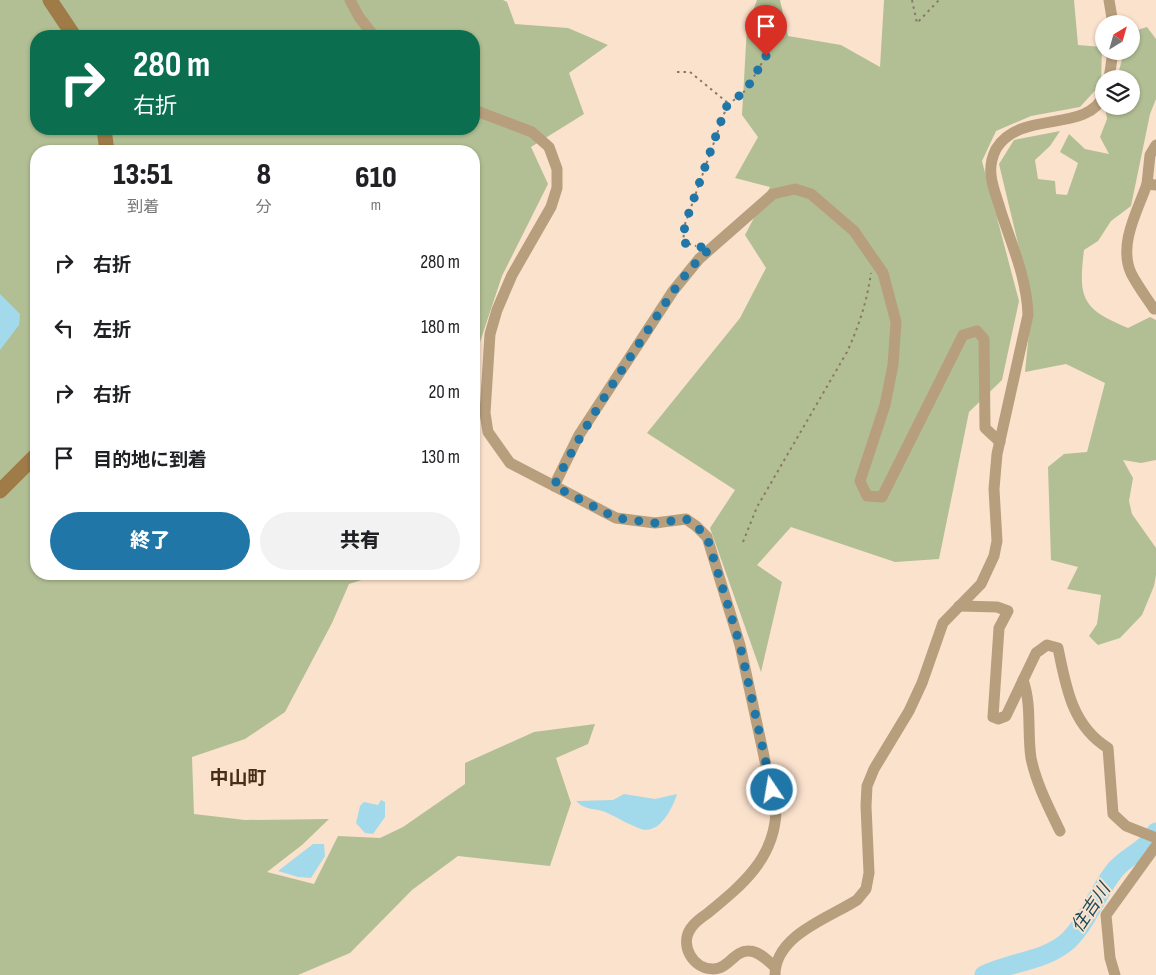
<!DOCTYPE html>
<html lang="ja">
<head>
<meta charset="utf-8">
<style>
  body { margin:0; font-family:"Sofia Sans Condensed","Noto Sans JP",sans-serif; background:#f2f2f2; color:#202124; height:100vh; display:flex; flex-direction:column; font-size:19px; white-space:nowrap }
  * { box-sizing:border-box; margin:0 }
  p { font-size:16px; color:#757577 }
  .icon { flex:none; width:28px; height:28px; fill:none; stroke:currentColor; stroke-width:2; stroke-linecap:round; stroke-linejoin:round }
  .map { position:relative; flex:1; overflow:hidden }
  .sheet { position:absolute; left:30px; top:145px; width:450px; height:435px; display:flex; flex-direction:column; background:#fff; border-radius:20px; box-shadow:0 1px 4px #0004 }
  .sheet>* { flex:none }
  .hud { position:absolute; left:30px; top:30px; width:450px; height:105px; border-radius:20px; box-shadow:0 1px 4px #0004; background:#0b6e4f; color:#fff; overflow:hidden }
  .needle { width:32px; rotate:37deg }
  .buttons { position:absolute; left:1095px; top:15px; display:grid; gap:10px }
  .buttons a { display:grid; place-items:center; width:45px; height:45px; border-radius:50%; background:#fff; box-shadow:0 1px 4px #0004; font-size:25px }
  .pin { position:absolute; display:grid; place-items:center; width:42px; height:42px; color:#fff; margin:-51px -21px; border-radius:50% 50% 50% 0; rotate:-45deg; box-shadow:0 0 5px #0007 }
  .pin .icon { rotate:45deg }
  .me { position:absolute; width:55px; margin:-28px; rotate:348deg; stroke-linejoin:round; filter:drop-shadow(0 0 4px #0008) }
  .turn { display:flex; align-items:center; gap:18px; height:105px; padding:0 20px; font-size:22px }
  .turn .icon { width:65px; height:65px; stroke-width:2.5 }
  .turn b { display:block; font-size:35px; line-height:42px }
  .eta { display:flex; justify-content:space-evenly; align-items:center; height:85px; text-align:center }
  .eta b { font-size:30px; font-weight:800; line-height:35px }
  .cta { display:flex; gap:10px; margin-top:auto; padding:10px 20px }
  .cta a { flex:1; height:58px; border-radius:30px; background:#2076a6; color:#fff; font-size:20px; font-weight:800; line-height:58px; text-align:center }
  .cta a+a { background:#f2f2f2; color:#202124 }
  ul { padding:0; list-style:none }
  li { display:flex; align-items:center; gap:15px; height:65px; padding:0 20px }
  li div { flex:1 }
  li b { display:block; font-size:19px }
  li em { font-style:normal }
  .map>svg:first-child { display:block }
</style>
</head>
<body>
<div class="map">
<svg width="1156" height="975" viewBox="0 0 1156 975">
  <rect width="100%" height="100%" fill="#fbe2cd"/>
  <g fill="#b2bf94" fill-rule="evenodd">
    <path d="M0,0h503l4,2 8,22 53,4 40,17 -39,28 15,41 -53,33 17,37 -46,92 -23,69 -5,58v-252h-438v423h344l-31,10 -17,39 -47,89 -40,27 -53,18 2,57 51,6 84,-1 -27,26 -35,27 47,12 24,-48 42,2 23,-11 62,-43v-21l69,-31 61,-8 -7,20 -32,14 15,45 -21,63 -92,-10 -46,34 -62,63 -52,22h-298zM36,36h438v93h-438z"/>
    <path d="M757,0h23l8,36 53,9 39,22 4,-67h190l4,45 24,2 -1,37 -21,23 -49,9 -35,15 -14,30 37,140 -17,79 -33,32 -30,147 -44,3 -104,-35 -34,38 25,17 -21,90 -51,-144 25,-38 -88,-57 93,-115 26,-50 -21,-33 25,-48 -35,-9 23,-41 -16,-22 5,-88z"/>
    <path d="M1147,27l9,12v60l-6,15 -19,92 -20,15 -13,20 -14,9c-6,49 -2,59 44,78l22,-11 6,3v140l-15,3 -18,-3 10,18 -4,23 3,13 24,34v27l-2,11 -12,29 -22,23 -22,7 -9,-9 8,-12 4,-29 -34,-6 11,-22 -27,-7 -3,-93 16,-13 23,-2 18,-69 -39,-19 -41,8 7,-70 -33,-138 15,-24 46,-9 -10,15 -15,14 3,19 17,2 1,13 11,1 11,-32 -18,-11 9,-18 16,15 24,5 -9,-17 7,-18 -2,-13h26v-27h-14l7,-28h7v-19z"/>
  </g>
  <g fill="#a3daeb">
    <path d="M0,294l20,20 -1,11 -19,25z"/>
    <path d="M624,794l31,5 22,-5c-4,13 -17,41 -36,35 -12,-4 -24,-12 -36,-17 -10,-4 -21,-2 -29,-11l37,-1z"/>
    <path d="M381,800l4,2v15l-12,17 -8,-1 -9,-10 4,-17 4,-4 14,3z"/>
    <path d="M313,844h11l1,12 -14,22 -13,-1 -20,-6z"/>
  </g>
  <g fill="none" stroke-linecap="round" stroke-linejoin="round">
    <path stroke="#a3daeb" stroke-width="19" d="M984,975c27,-14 61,-13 85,-35 20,-20 28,-48 46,-70 13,-15 32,-20 41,-38"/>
    <g stroke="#8a7869" stroke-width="2" stroke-dasharray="2.5 4" stroke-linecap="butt">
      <path d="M912,0l5,23 22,-23"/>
      <path d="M677,72h13l38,31 -43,121 -2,18 13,4"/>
      <path d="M728,105l18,-15 20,-34"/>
      <path d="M743,542l14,-35 90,-155c12,-26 20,-51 24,-79"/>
    </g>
    <g stroke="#b79f7d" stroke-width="11">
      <path d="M350,0l9,17 15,19"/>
      <path d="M1109,0l4,24"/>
      <path d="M1109,79l4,-28"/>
      <path d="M474,110l58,22 17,15 8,22v19l-6,19 -39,68 -15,35 -7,24 -5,79 3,19 22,31 106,55 39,5 31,-4 10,7 11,11 33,108 36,167c-2,47 -34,73 -68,101 -6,4 -13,9 -17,15 -12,17 2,41 22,41 16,0 21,-19 36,-18 10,0 19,10 26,16"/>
      <path d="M1147,184l3,-29 6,-10"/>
      <path d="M1154,309c-8,-12 -17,-24 -23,-36 -13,-29 7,-63 16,-89l9,1"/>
      <path d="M554,486l25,-51 94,-144 26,-32 74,-65 22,-5 16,5 43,37 29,42 13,49 -3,43 -8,40 -25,76 7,15 15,1 81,-162 14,-4 7,8 1,89 15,14"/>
      <path d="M959,606l38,1 11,4 -9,17 -6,89 5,2 8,-3 30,-63 11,-8 11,3c8,39 14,78 50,100l5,66 13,12 30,12"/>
      <path d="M1023,680c9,25 4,52 8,78 5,25 18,50 29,73"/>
      <path d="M775,975c0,-40 54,-57 82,-75l9,-11 3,-16 -3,-67 1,-20 7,-17 35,-58 13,-28 21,-60 38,-39 13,-28 3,-15 -3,-52 3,-35 31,-139c-1,-36 -16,-70 -27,-103 -3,-12 -9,-25 -10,-37 -1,-9 1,-18 5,-26 24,-40 91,-15 108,-54"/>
      <path d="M1115,975l-5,-17 -4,-43 50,-69"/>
    </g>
    <g stroke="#9e7b47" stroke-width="15">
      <path d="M50,0l24,36"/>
      <path d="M104,129l3,22"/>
      <path d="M0,491l36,-36"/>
    </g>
  </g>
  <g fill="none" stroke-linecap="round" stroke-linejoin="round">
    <path stroke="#2076a6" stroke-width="9" stroke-dasharray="0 16.2" d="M766,56l-20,34 -20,17 -41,117 -2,18 8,4 20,2c-28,24 -47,58 -67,88 -32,49 -64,97 -90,150l62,32 39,5 31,-4 10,7 11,11 33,108 32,145"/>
  </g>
  <g text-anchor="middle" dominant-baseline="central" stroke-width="4" stroke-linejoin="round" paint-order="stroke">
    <g font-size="18" font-style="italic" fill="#1d4c59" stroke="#fbe2cd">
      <text transform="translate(1091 908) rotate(-56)">住吉川</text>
    </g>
    <g font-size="19" font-weight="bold" fill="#462e19" stroke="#fbe2cd">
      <text x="238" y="778">中山町</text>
    </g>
  </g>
</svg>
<div class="buttons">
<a><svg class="needle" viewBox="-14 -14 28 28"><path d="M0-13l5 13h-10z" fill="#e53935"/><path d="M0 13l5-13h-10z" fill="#757577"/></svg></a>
<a><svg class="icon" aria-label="layers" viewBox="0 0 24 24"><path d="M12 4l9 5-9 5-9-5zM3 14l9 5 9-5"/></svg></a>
</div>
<div class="pin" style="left:766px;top:56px;background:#d93025"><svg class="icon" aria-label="arrive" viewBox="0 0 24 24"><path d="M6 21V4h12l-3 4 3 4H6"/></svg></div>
<svg class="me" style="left:772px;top:790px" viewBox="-20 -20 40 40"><circle r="17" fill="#2076a6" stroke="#fff" stroke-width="3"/><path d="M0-11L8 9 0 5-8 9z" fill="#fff"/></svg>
<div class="hud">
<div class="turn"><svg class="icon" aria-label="right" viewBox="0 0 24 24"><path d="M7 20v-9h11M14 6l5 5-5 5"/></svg><div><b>280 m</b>右折</div></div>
</div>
<section class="sheet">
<div class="eta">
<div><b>13:51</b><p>到着</p></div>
<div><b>8</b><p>分</p></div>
<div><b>610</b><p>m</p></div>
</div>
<ul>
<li><svg class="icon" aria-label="right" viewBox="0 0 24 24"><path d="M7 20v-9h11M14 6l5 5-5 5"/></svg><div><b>右折</b></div><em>280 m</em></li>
<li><svg class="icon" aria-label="left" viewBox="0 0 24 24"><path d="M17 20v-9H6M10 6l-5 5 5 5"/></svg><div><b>左折</b></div><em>180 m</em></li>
<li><svg class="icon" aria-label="right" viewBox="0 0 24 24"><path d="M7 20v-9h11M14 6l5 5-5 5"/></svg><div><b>右折</b></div><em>20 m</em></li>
<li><svg class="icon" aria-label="arrive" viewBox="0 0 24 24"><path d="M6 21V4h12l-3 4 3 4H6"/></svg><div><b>目的地に到着</b></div><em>130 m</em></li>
</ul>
<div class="cta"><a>終了</a><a>共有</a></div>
</section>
</div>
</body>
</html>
